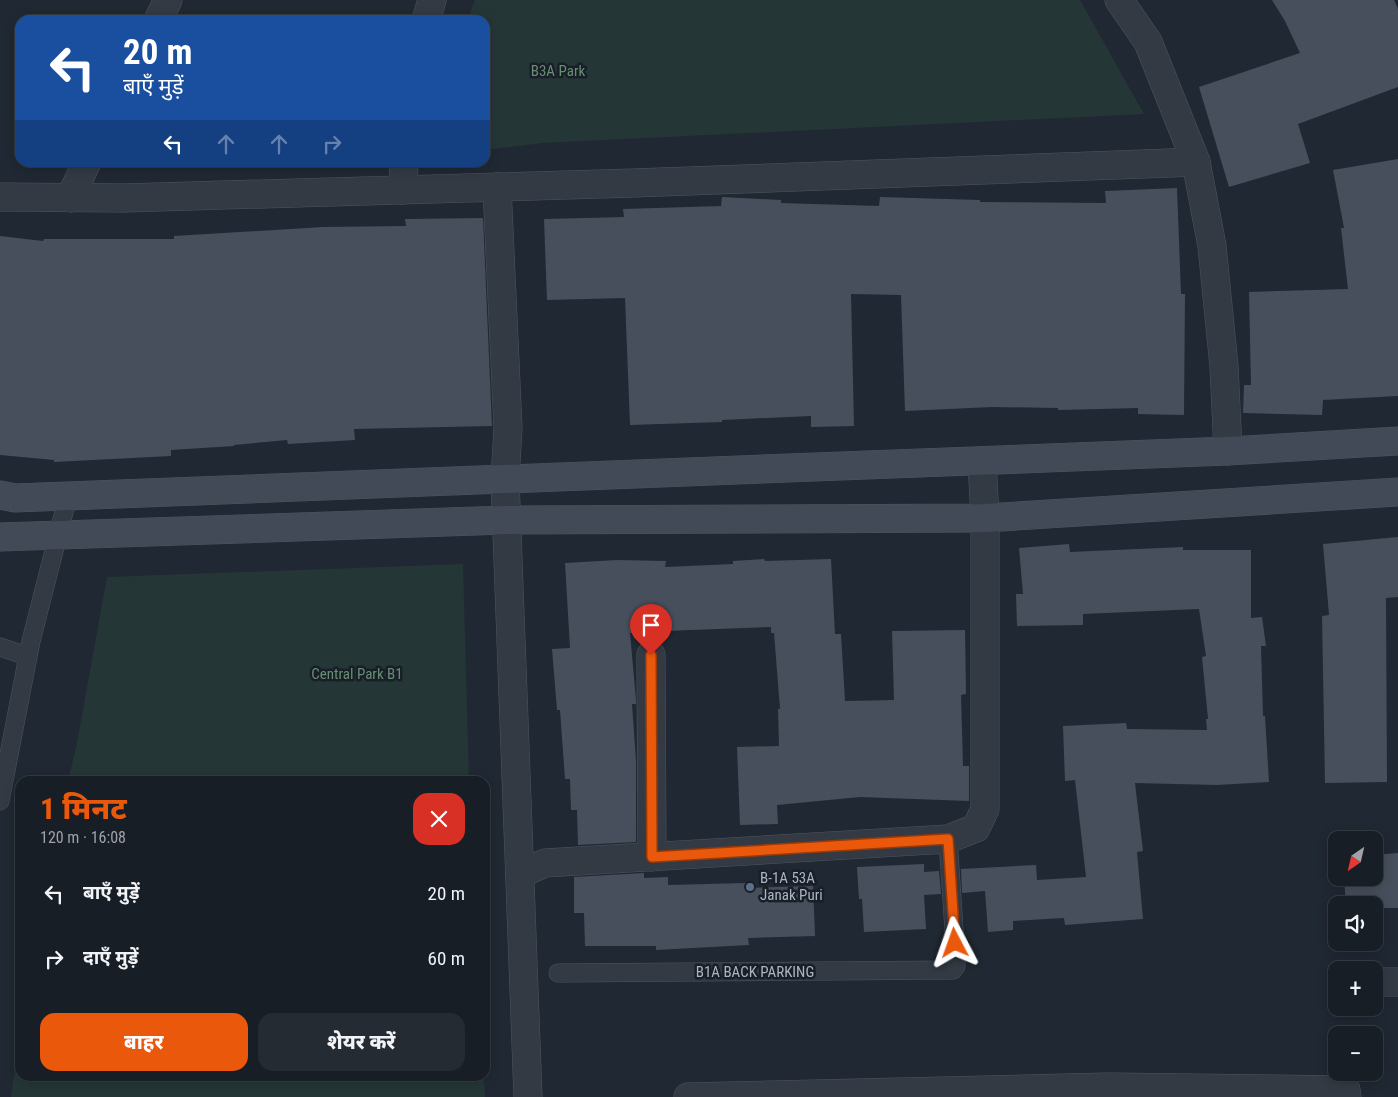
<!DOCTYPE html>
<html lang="hi">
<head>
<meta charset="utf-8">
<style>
  body { margin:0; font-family:"Roboto Condensed","Noto Sans Devanagari",sans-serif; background:#252b32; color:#f1f3f6; height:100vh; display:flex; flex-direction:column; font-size:19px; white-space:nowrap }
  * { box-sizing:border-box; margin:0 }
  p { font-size:16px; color:#9fa2a7 }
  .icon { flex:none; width:28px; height:28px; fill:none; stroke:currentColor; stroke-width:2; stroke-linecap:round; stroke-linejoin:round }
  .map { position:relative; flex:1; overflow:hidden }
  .details { position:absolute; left:15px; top:776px; width:475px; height:305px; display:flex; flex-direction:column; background:#181e26; border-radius:15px; box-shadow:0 2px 12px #0003,0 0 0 1px #363c43 }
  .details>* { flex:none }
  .hud { position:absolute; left:15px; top:15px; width:475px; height:152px; border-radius:15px; box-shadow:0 2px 12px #0003,0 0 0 1px #363c43; background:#1a4fa0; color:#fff; overflow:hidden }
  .needle { width:32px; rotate:214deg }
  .fabs { position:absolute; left:1328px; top:831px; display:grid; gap:10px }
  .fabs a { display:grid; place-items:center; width:55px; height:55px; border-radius:10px; background:#181e26; box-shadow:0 2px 12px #0003,0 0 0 1px #363c43; font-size:25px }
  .pin { position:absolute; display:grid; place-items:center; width:42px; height:42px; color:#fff; margin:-51px -21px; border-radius:50% 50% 50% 0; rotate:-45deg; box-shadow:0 0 5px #0007 }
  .pin .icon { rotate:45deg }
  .me { position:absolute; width:55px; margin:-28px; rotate:356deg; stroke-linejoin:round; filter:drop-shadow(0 0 4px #0008) }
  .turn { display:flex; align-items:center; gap:18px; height:105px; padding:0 25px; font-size:22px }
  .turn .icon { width:65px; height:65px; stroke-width:2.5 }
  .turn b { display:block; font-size:35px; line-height:42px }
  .lanes { display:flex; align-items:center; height:48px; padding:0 25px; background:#0003; justify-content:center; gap:25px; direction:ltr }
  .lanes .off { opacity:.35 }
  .round { display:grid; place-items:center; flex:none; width:52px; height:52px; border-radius:15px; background:#252b32 }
  .overview { display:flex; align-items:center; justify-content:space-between; height:85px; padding:0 25px }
  h1 { font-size:30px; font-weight:800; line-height:38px; color:#ea580c }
  .button { display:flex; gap:10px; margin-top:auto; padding:10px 25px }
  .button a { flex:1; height:58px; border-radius:15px; background:#ea580c; color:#fff; font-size:20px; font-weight:800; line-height:58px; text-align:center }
  .button a+a { background:#252b32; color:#f1f3f6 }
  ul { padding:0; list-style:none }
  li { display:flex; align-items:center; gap:15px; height:65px; padding:0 25px }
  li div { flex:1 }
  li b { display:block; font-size:19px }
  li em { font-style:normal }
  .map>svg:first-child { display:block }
</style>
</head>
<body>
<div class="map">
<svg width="1398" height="1097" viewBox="0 0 1398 1097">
  <rect width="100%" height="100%" fill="#202833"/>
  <g fill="#253636">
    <path d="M475,0h605l64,114 -602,29 -57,7v-130h-18z"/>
    <path d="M463,564l6,217h-401l9,-38 30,-166z"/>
    <path d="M20,1037v39h464l1,21h-474z"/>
  </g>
  <g fill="#474f5d">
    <path d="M1272,0h122l4,9v78l-100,37 12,39 -81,24 -30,-100 101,-34 -15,-32z"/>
    <path d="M1398,159v237l-75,4 -1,15 -79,-2 1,-28h7l-2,-93 99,-3 -7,-61h3l-11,-58z"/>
    <path d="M1177,188l4,106h4l-1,121 -46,-1v-6l-80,2v-2l-66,-1 -87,4 -4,-116 -50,-1 3,132 -43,1v-11l-89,4v2l-92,3 -5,-127 -78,2 -3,-81 80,-2 -1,-8 98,-3 1,-9 59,3v3l98,3 1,-9 100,3v2l126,1 -1,-12z"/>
    <path d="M483,218l9,208 -138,3 1,11 -67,4 -1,-4 -53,5v1l-63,4v6l-117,6v-2l-54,-5v-219l43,5 1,-2h130v-3l149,-9 83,-1 -1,-7z"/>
    <path d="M1398,537v60l-12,1 1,184 -62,1 -3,-167 7,-1 -6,-71z"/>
    <path d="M1069,544l1,8 113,-5v3h68v68l11,-1 4,29h-5l2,70h2l4,66 -52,3 -82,-2 8,68 -6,1 6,67 -78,6 -1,-7 -51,3v9l-25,2 -3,-41 -23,2 -1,-24 75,-4 1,15 49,-3 -11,-97 -10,1 -2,-55 63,-3 1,6 80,1 -1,-11h2l-6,-62 4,-1 -7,-47 -116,5v11l-66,1 -1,-32h7l-4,-46z"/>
    <path d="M764,559l1,2 66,-2 4,75h6l4,67 49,-1 -2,-69 73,-1 1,64 -5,1 2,71h6v35l-109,-4 -83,8 1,19 -38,1 -3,-78 42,-1 -1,-37h2l-6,-76h-3v-6l-106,4v3l-35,-1 6,67v4h-4l4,57v81l-58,3 -1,-35h-6l-1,-31h-5l-5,-69h-3l-5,-61 18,-1 -5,-85 52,-3 49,1 -1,6 68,-3v-3z"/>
    <path d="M1398,853v55h-24v-3h-28l-2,-27h30v-23z"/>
    <path d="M924,864v8l15,-1 2,23 -17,1 2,34 -62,3 -2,-33h-3l-2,-32z"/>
    <path d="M644,873v5l24,-1v8l78,-2v5l67,-2 2,50 -67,2 1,7 -93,5v-4h-71l-1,-33h-10v-36z"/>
  </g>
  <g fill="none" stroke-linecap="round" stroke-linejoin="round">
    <g stroke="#4e555f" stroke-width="19">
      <g id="lane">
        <path d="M0,647l27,9"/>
        <path d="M0,801l31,-160 37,-145"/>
        <path d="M558,973l395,-3 3,-4v-6l-8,-121"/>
      </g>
    </g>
    <g stroke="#4e555f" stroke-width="29">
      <g id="street">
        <path d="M1119,0l29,42 48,120 16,84 12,120 4,85"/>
        <path d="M158,20l10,-20"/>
        <path d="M426,20l6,-20"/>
        <path d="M497,187l11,241 -3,51 23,618"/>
        <path d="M403,190l1,-28"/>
        <path d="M0,197l124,1 510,-15 562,-21"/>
        <path d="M70,198l17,-36"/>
        <path d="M651,655l1,202"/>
        <path d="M520,874l25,-11 403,-24 28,-11 9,-19v-291l-3,-57"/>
        <path d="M1375,982h23"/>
        <path d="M688,1097l420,-10 238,3 1,7"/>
      </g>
    </g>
    <g stroke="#4e555f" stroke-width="29">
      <g id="secondary">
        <path d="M0,495l15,3 1213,-47 170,-10"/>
        <path d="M0,537l506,-17 479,-2 413,-26"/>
      </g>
    </g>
    <use href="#lane" stroke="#333a44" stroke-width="18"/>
    <use href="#street" stroke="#333a44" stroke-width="28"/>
    <use href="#secondary" stroke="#424957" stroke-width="28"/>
  </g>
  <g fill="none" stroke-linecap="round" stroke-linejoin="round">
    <g stroke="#983908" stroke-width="12">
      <path id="route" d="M651,655l1,202 296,-18 7,104"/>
    </g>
    <use href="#route" stroke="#ea580c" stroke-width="9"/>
  </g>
  <circle fill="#5c6f8a" stroke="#191f28" stroke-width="2" cx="750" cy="887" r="5"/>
  <g text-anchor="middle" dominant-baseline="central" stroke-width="5" stroke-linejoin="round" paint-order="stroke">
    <g font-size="15" fill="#688f71" stroke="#191f28">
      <text x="558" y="71">B3A Park</text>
      <text x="357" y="674">Central Park B1</text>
    </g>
    <g font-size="15" fill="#adb5c1" stroke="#191f28" text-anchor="start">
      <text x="760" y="878">B-1A 53A<tspan x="760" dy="17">Janak Puri</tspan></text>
    </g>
    <g font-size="15" fill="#adb5c1" stroke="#191f28">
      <text x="755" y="972">B1A BACK PARKING</text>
    </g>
  </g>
</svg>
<div class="fabs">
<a><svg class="needle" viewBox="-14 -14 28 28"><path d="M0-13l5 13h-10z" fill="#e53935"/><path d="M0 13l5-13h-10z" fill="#9fa2a7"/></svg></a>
<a><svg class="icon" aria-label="sound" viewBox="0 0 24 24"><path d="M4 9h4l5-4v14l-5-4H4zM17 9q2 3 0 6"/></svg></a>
<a>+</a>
<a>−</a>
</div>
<div class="pin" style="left:651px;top:655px;background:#d93025"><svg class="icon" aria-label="arrive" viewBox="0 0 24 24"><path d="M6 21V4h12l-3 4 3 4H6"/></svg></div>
<svg class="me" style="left:955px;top:943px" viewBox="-20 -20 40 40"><path d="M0-17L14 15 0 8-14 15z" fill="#ea580c" stroke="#fff" stroke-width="4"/></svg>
<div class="hud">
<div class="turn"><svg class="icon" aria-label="left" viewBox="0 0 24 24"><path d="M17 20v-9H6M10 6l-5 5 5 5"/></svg><div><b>20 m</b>बाएँ मुड़ें</div></div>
<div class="lanes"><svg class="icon" aria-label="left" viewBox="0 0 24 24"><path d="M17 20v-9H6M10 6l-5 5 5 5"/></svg><svg class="icon off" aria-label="ahead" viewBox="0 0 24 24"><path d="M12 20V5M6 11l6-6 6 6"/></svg><svg class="icon off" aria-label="ahead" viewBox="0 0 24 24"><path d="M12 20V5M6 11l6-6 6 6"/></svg><svg class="icon off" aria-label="right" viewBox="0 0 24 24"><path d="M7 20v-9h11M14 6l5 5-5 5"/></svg></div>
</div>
<section class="details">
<div class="overview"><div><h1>1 मिनट</h1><p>120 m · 16:08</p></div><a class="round" style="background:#d93025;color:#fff"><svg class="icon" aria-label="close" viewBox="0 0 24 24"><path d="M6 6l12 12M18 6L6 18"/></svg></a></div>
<ul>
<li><svg class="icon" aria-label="left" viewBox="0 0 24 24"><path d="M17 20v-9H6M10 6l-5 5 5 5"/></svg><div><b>बाएँ मुड़ें</b></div><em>20 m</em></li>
<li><svg class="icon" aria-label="right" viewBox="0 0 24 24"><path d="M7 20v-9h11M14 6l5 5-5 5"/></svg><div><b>दाएँ मुड़ें</b></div><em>60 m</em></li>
</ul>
<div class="button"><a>बाहर</a><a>शेयर करें</a></div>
</section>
</div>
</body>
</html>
